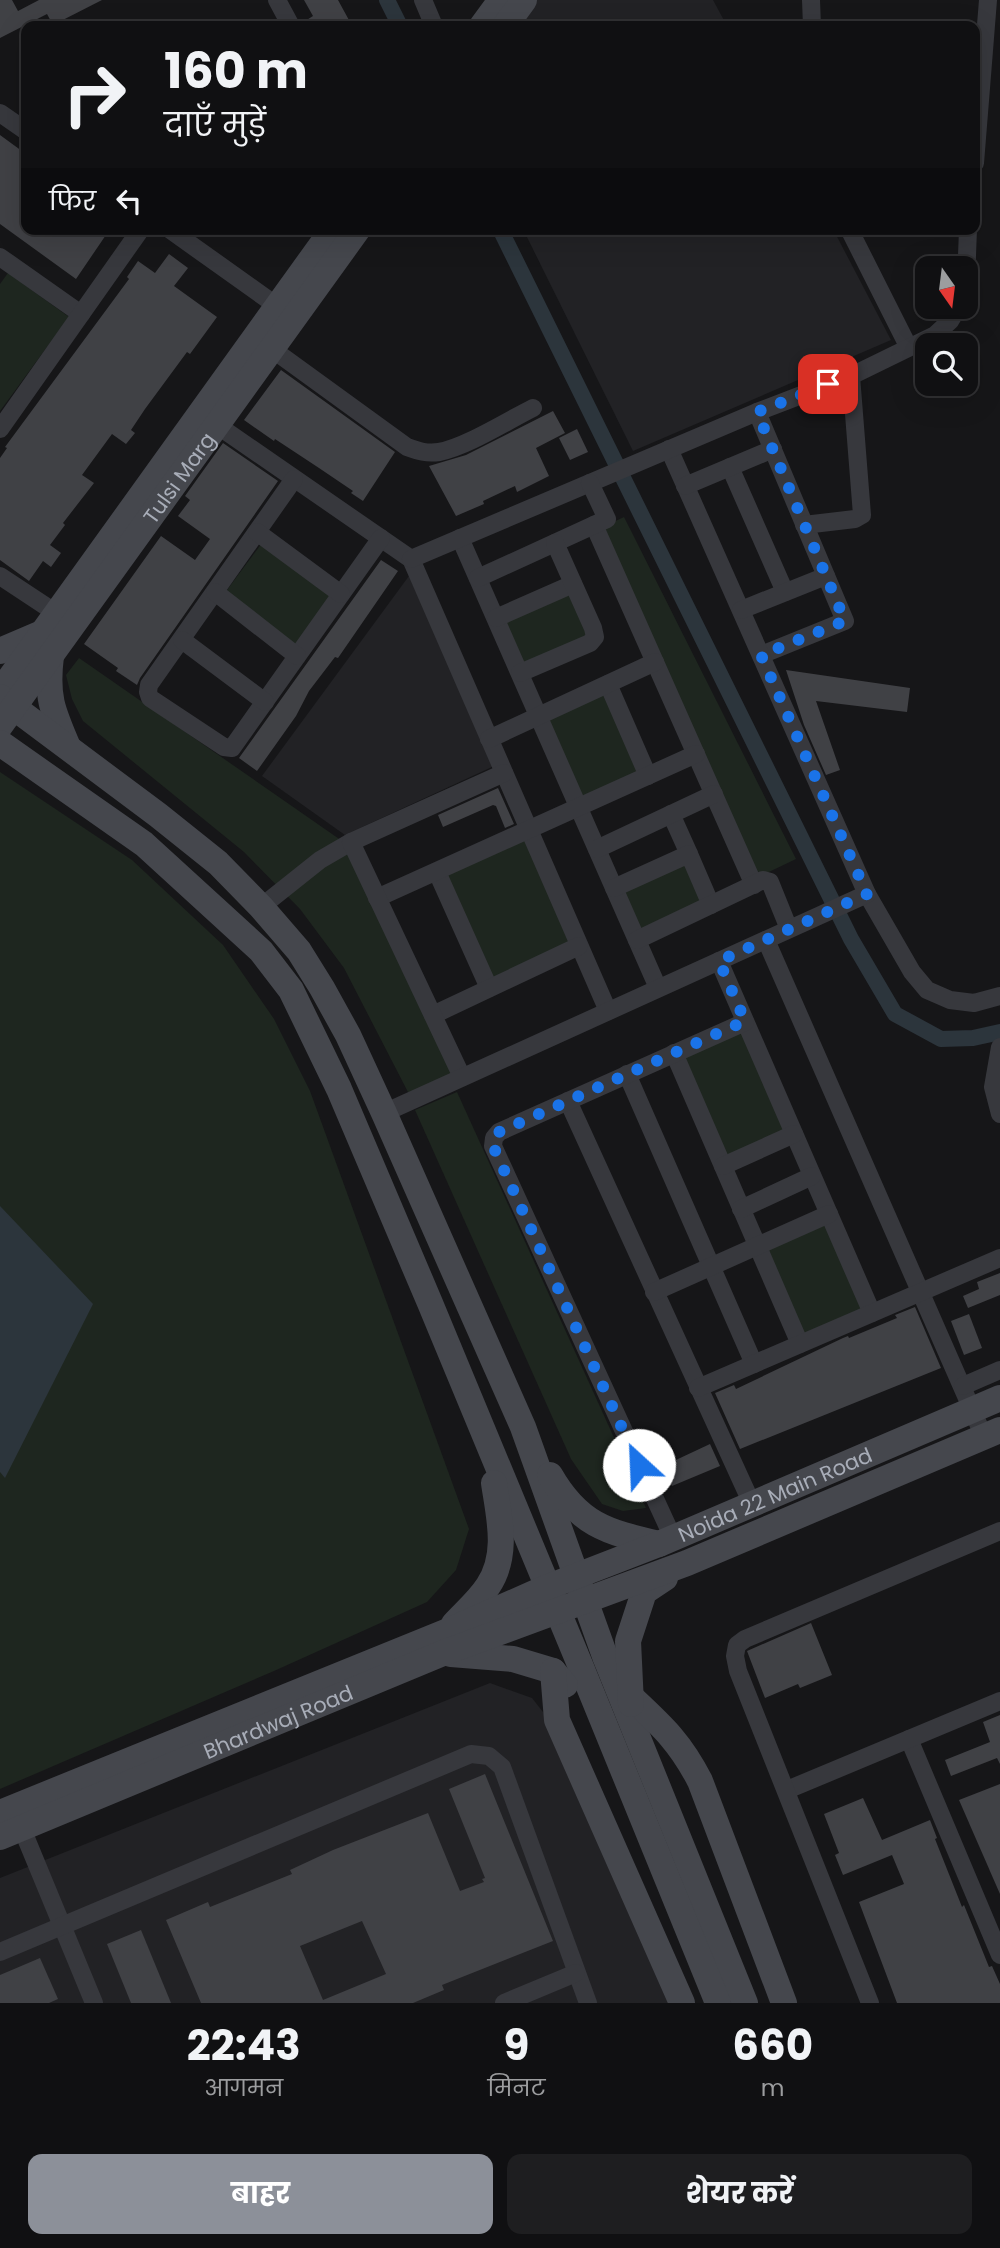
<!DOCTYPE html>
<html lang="hi">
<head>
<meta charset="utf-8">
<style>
  body { margin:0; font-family:Poppins,"Noto Sans Devanagari",sans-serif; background:#1e1e20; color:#f1f3f6; height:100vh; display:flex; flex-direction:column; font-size:26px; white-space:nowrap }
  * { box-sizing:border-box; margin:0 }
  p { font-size:23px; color:#9c9d9f }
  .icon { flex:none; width:38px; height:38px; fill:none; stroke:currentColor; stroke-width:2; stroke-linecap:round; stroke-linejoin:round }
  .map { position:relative; height:2003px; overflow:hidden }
  .sheet { display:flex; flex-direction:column; background:#101012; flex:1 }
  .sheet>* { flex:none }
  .guide { position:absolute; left:21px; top:21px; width:959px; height:214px; border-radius:14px; box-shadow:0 7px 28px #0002,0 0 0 2px #303032; background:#101012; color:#f1f3f6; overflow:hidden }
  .needle { width:46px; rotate:166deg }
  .buttons { position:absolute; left:915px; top:256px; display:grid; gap:14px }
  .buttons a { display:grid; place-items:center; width:63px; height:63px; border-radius:14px; background:#101012; box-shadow:0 7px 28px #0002,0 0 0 2px #303032; font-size:35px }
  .pin { position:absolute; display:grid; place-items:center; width:60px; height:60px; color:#fff; margin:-30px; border-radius:14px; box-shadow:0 4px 10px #0006 }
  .me { position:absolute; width:77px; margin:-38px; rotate:335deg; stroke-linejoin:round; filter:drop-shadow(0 0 5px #0008) }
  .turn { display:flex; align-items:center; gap:24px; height:147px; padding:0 28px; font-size:32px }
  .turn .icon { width:91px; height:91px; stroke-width:2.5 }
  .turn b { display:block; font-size:49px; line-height:60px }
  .then { display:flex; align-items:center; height:66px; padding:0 28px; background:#0003; gap:14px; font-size:26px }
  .eta { display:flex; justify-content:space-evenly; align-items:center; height:119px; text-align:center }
  .eta b { font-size:42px; font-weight:700; line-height:49px }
  .action { display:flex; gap:14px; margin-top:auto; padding:14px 28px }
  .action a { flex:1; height:80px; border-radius:14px; background:#8c9099; color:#fff; font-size:28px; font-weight:700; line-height:80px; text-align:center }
  .action a+a { background:#1e1e20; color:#f1f3f6 }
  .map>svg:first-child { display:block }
</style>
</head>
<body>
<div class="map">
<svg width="1000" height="2003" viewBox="0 0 1000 2003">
  <rect width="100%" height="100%" fill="#161618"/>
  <g fill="#222225">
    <path d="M535,0h178l14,26h-212z"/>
    <path d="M523,229h310l58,111 -258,111z"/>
    <path d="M409,576l85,190 -149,69 -83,-59z"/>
    <path d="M490,1683l42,15 25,32 115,273h-672v-125z"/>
  </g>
  <g fill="#1e261f">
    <path d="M8,273l61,44 -69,94v-127z"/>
    <path d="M624,517l172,342 -40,19 -155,-350z"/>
    <path d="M262,543l73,53 -38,51 -73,-53z"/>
    <path d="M571,588l21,48 -71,32 -21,-48z"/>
    <path d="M79,658l266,185 107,232 -43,19 -65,-126 -44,-59 -56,-57 -161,-131 -11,-22 -6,-24z"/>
    <path d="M605,689l40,86 -64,28 -39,-85z"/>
    <path d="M0,772l132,88 91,85 51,74 36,72 159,438 -13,41 -29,32 -153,69 -274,118z"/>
    <path d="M527,838l48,107 -84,37 -47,-106z"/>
    <path d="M687,858l21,46 -70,31 -20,-45z"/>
    <path d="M744,1031l45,101 -62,28 -46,-101z"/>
    <path d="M457,1092l189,416 -23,3 -21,-7 -31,-45 -156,-349z"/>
    <path d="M828,1223l38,85 -64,28 -39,-85z"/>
  </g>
  <path fill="#2c353c" d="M0,1206l93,98 -88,174 -5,-6z"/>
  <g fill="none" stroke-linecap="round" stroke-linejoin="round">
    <g stroke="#2c353c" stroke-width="16">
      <path d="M387,0l13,26"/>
      <path d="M500,229l351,710 44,75 46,25 32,-1 27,-6"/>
    </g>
  </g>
  <g fill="#404145" fill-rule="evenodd">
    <path d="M0,0h12l6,11 21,-11h63l-49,25 -6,-11 -47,24z"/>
    <path d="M304,0h34l12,22 -8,4h-40v-3l11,-7z"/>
    <path d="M0,135l26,19v75h84l-34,50 -76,-55z"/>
    <path d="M169,254l19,14 -14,18 43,31 -27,37 -3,-2 -42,57 -14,21 4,3 -9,11 -14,-10 -30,41 12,8 -31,40 2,2 -15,20 11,8 -10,14 -8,-6 -14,20 -29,-21v-102l7,-10 -2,-1 124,-168 -2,-2 11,-16 17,12z"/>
    <path d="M281,370l114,82 -32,49 -12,-8 2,-2 -34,-23 -44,-29 -1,2 -30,-21z"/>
    <path d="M553,411l12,22 -29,15 13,28 -32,16 -2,-6 -32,15 1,3 -28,12 -27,-50 37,-11z"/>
    <path d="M577,429l11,23 -18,8 -11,-22z"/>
    <path d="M223,443l55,38 -138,197 -3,7 -21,-14 2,-3 -34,-24 77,-108 34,24 15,-21 -32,-23 12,-16 -5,-4z"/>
    <path d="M381,560l17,11 -60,87 -3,-1 -26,34 -13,25 -39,55 -18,-13z"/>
    <path d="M786,670l124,18 -3,24 -91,-11 24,69 -14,5 -22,-50z"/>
    <path d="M498,788l16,36 -9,4 -9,-22 -3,-1 -50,22 -5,-12z"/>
    <path d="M1000,1273v22l-32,13 -5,-12 16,-7 -2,-7z"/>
    <path d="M915,1307l26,61 -201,81 -25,-56 19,-8 2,4 107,-51 5,-2 1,2 48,-20 -2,-3z"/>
    <path d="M969,1314l13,34 -18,7 -13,-34z"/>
    <path d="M710,1444l10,22 -48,20 -9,-20z"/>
    <path d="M811,1623l21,52 -32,13 -2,-4 -33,14 -18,-47z"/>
    <path d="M1000,1715v49l-3,-6 -46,18 -6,-16 45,-18 -7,-20z"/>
    <path d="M485,1774l68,167 -111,44 2,5 -31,13h-212l-35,-83 42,-18 2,5 82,-33 -2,-4 43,-20 95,-37 32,78 24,-9 -2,-3 3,-1 -36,-89zM362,1921l24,53 -63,26 -23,-54z"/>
    <path d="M1000,1784v110l-41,-94z"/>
    <path d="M863,1798l19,42 48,-20 7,18 -2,1 27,68 2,-2 25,62 3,-1 8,18v19h-103l-38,-101 45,-18 -2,-5 -10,-24 -49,20 -8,-20 4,-2 -15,-39z"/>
    <path d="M141,1930l30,73h-40l-24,-59z"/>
    <path d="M40,1958l18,41 -9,4h-49v-28z"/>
  </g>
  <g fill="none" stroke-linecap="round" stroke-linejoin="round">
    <g stroke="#37383d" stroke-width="18">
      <path d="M277,0l14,26"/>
      <path d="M423,0l11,26"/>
      <path d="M811,0l1,26"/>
      <path d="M0,113l26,18"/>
      <path d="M975,163l13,-163"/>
      <path d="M169,229l108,77"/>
      <path d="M849,229l59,117"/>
      <path d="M0,257l81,57"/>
      <path d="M966,282l2,-53"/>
      <path d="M272,349l135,98c11,4 20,7 32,5 27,-5 68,-31 94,-44"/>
      <path d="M757,412l88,209 -84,34"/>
      <path d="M217,425l194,134 197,452"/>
      <path d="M0,429l141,-200"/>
      <path d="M669,449l198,445 45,78 15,18 23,10 24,3 26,-7"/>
      <path d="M730,467l55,125"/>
      <path d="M294,479l-145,206 -1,7 2,6 74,49 8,1 149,-210"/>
      <path d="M685,486l88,-37"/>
      <path d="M594,525l160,360"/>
      <path d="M804,525l51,-6 7,-4 -11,-139"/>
      <path d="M257,532l84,62"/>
      <path d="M460,538l198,450"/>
      <path d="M411,559l346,-147 94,-36 84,-41 15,-14 9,-15"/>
      <path d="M0,576l56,37"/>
      <path d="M478,578l129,-59 -17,-36"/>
      <path d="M215,592l82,64"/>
      <path d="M741,610l85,-34"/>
      <path d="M496,618l77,-34"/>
      <path d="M182,640l83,62"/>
      <path d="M520,673l70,-30 5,-6 -2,-9 -38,-85"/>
      <path d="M608,684l40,92"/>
      <path d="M489,739l166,-77"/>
      <path d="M671,814l18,40"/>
      <path d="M597,849l117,-55"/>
      <path d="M437,872l52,116"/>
      <path d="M614,888l75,-34 22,51"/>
      <path d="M377,898l319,-144"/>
      <path d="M261,907l59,-47 31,-18"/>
      <path d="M637,940l126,-60 7,2 19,47"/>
      <path d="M766,940l218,497"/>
      <path d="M719,961l153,352"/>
      <path d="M433,1015l146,-69"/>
      <path d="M1000,1047l-7,40 7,27"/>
      <path d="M674,1053l126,291"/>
      <path d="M627,1074l127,290"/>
      <path d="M462,1077l-111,-235 153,-69"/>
      <path d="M568,1101l184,403"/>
      <path d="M384,1113l483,-219"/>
      <path d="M723,1166l71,-32"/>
      <path d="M741,1209l71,-33"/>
      <path d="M654,1292l175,-78"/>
      <path d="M963,1386l37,-16"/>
      <path d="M698,1388l302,-130"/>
      <path d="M673,1538l-180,-392 1,-8 5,-6 246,-110"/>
      <path d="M909,1739l91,216"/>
      <path d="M787,1790l213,-89"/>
      <path d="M18,1819l76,184"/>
      <path d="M0,1952l471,-198 18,2 13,11 86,236"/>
      <path d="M504,2003l72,-30"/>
      <path d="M870,2003l-132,-332 -3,-15 2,-11 8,-6 255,-108"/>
    </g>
    <g stroke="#45474d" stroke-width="26">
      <path d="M482,26l19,-26"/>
      <path d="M505,26l19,-26"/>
      <path d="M0,651l42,-18"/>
      <path d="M51,656c-5,40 1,54 17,91"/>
      <path d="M0,692l333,-463"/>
      <path d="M0,697l158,118 60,48 43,44 38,44 23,37 26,47 36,78 139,314 83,232 139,344"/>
      <path id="s1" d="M0,726l358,-497"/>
      <path d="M0,743l144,101 117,107 30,39 48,99 91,214 151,364 137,336"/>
      <path d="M550,1475c28,49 56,57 109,69"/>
      <path d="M454,1624c11,-12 25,-24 34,-38 21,-31 11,-69 6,-103"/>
      <path d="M451,1654l62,5 40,12 12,14"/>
      <path d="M553,1671l4,49 125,283"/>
      <path d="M631,1697c31,29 49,45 69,84l84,222"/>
      <path d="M631,1704l-3,-63 16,-49 21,-14"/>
      <path id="s2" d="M0,1813l448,-182 100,-44 111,-43 341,-146"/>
      <path id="s3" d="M0,1837l443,-184 244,-90 313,-133"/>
    </g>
  </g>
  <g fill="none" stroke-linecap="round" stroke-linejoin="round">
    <path stroke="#1a73e8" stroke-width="12" stroke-dasharray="0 21.6" d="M639,1465l-146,-319 1,-8 5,-6 246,-111 -26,-60 148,-67 -106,-239 84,-34 -88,-209 71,-28"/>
  </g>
  <g text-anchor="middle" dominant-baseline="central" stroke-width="5" stroke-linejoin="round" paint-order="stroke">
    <g font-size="21" fill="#a8adb8" stroke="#111113">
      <text stroke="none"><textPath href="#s1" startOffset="306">Tulsi Marg</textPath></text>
      <text stroke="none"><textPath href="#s2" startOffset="838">Noida 22 Main Road</textPath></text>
      <text stroke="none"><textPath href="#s3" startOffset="301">Bhardwaj Road</textPath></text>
    </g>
  </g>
</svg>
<div class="buttons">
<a><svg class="needle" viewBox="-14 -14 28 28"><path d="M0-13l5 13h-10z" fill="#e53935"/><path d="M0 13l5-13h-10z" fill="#9c9d9f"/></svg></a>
<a><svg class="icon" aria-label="search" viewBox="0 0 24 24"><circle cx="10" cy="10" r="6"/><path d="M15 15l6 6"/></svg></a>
</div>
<div class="pin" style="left:828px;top:384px;background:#d93025"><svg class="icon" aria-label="arrive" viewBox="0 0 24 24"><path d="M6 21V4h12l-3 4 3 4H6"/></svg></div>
<svg class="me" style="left:639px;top:1465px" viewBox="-20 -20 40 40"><circle r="19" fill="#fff"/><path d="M0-13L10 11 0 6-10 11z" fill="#1a73e8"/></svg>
<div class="guide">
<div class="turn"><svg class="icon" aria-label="right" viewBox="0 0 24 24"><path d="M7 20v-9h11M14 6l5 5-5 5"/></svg><div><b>160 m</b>दाएँ मुड़ें</div></div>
<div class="then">फिर<svg class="icon" aria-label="left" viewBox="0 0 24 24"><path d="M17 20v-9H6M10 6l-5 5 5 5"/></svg></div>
</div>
</div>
<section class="sheet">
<div class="eta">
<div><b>22:43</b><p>आगमन</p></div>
<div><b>9</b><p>मिनट</p></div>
<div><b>660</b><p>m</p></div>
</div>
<div class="action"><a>बाहर</a><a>शेयर करें</a></div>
</section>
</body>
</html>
